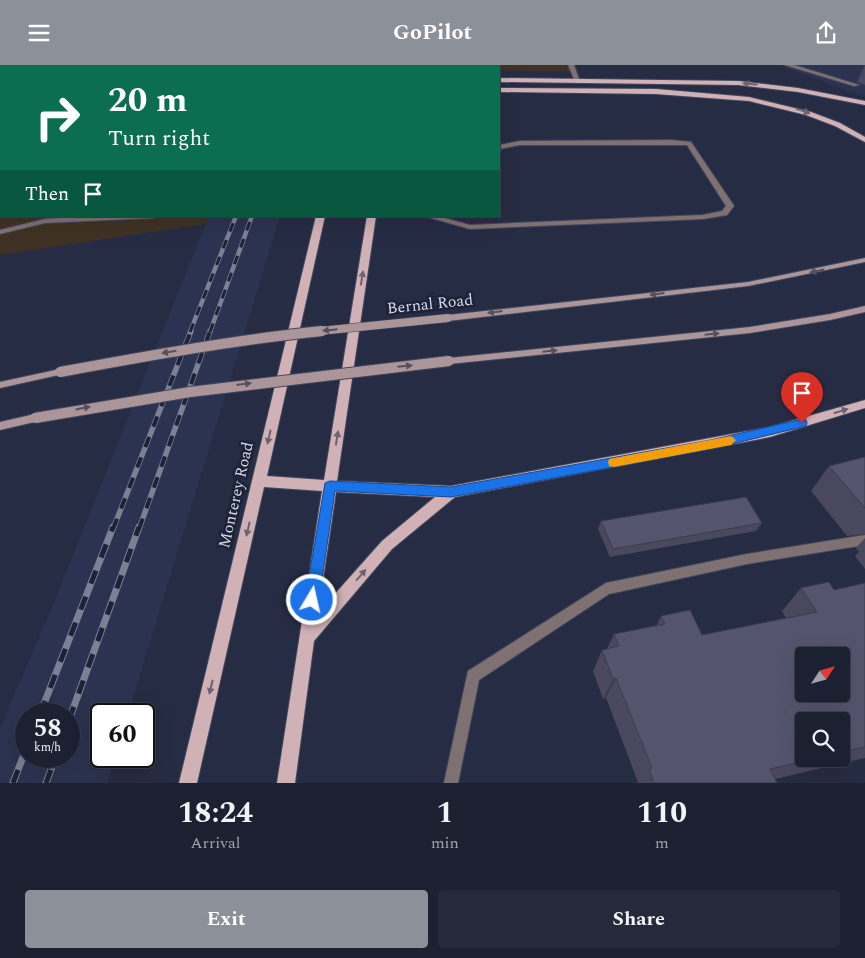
<!DOCTYPE html>
<html lang="en">
<head>
<meta charset="utf-8">
<style>
  body { margin:0; font-family:Spectral,serif; background:#25293a; color:#f1f3f6; height:100vh; display:flex; flex-direction:column; font-size:19px; white-space:nowrap }
  * { box-sizing:border-box; margin:0 }
  p { font-size:16px; color:#a0a3ac }
  .icon { flex:none; width:28px; height:28px; fill:none; stroke:currentColor; stroke-width:2; stroke-linecap:round; stroke-linejoin:round }
  .map { position:relative; height:718px; overflow:hidden }
  .sheet { display:flex; flex-direction:column; background:#1c2132; flex:1 }
  .sheet>* { flex:none }
  .top-card { position:absolute; left:0px; top:0px; width:500px; height:152px; box-shadow:0 5px 20px #0002,0 0 0 1px #3a3e4d; background:#0b6e4f; color:#fff; overflow:hidden }
  .needle { width:32px; rotate:54deg }
  .controls { position:absolute; left:795px; top:582px; display:grid; gap:10px }
  .controls a { display:grid; place-items:center; width:55px; height:55px; border-radius:5px; background:#1c2132; box-shadow:0 5px 20px #0002,0 0 0 1px #3a3e4d; font-size:25px }
  .speed { position:absolute; left:15px; top:638px; display:flex; gap:10px; font-size:25px; font-weight:700; text-align:center }
  .speed>* { display:grid; place-content:center; width:65px; height:65px; border-radius:50%; background:#1c2132; box-shadow:0 5px 20px #0002,0 0 0 1px #3a3e4d; line-height:1 }
  .speed small { font-size:12px; font-weight:400 }
  .speed .limit { border:2px solid #111; border-radius:8px; background:#fff; color:#111 }
  .pin { position:absolute; display:grid; place-items:center; width:42px; height:42px; color:#fff; margin:-51px -21px; border-radius:50% 50% 50% 0; rotate:-45deg; box-shadow:0 0 5px #0007 }
  .pin .icon { rotate:45deg }
  .me { position:absolute; width:55px; margin:-28px; rotate:9deg; stroke-linejoin:round; filter:drop-shadow(0 0 4px #0008) }
  .turn { display:flex; align-items:center; gap:18px; height:105px; padding:0 25px; font-size:22px }
  .turn .icon { width:65px; height:65px; stroke-width:2.5 }
  .turn b { display:block; font-size:35px; line-height:42px }
  .then { display:flex; align-items:center; height:48px; padding:0 25px; background:#0003; gap:10px; font-size:19px }
  .eta { display:flex; justify-content:space-evenly; align-items:center; height:85px; text-align:center }
  .eta b { font-size:30px; font-weight:700; line-height:35px }
  .action { display:flex; gap:10px; margin-top:auto; padding:10px 25px }
  .action a { flex:1; height:58px; border-radius:5px; background:#8c9099; color:#fff; font-size:20px; font-weight:700; line-height:58px; text-align:center }
  .action a+a { background:#25293a; color:#f1f3f6 }
  header { display:flex; justify-content:space-between; align-items:center; height:65px; padding:0 25px; background:#8c9099; color:#fff; font-size:22px; font-weight:700 }
  .map>svg:first-child { display:block }
</style>
</head>
<body>
<header><svg class="icon" aria-label="menu" viewBox="0 0 24 24"><path d="M4 6h16M4 12h16M4 18h16"/></svg>GoPilot<svg class="icon" aria-label="share" viewBox="0 0 24 24"><path d="M12 15V3M7 8l5-5 5 5M5 13v7h14v-7"/></svg></header>
<div class="map">
<svg width="865" height="718" viewBox="0 0 865 718">
  <rect width="100%" height="100%" fill="#262c43"/>
  <g fill="#3f3224">
    <path d="M0,0h277l-276,1v150h208l-4,8 -205,31z"/>
    <path d="M451,0h125l2,7 -79,-2v-4z"/>
  </g>
  <g fill="#2c3350" fill-rule="evenodd">
    <path d="M780,0h85v31l-18,-5z"/>
    <path d="M209,151h71l-152,498h-27v42h14l-8,27h-107v-55l52,-121zM26,649h43v42h-43z"/>
  </g>
  <g fill="none" stroke-linecap="round" stroke-linejoin="round">
    <g stroke="#42485e" stroke-width="2">
      <g id="service">
        <path d="M250,0h6v1h-5z"/>
        <path d="M568,0h6l6,17 -5,-1z"/>
        <path d="M785,0h9l65,20 -5,1z"/>
        <path d="M671,75l20,2 43,64 -7,9 -24,4 -233,10 -46,-13h13l33,9 233,-10 19,-4 4,-5 -39,-61h-167l-21,4v-4l21,-4z"/>
        <path d="M85,151h72l-3,2 -109,5 -45,11v-4l45,-11z"/>
      </g>
    </g>
    <g stroke="#42485e" stroke-width="2">
      <path id="minor" d="M865,470v10l-118,19 -138,30 -130,86 -21,103h-14l24,-112 138,-88 141,-29z"/>
    </g>
    <g stroke="#42485e" stroke-width="2">
      <g id="secondary">
        <path d="M865,193v4l-117,24 -300,35 -4,-3 4,-3 300,-33z"/>
        <path d="M865,241v6l-35,8 -80,13 -301,31 -5,-3 5,-3 301,-31 80,-13z"/>
        <path d="M60,304l5,3 -2,2 -63,14v-6z"/>
        <path d="M35,349l4,1 1,3 -1,3 -39,9v-8z"/>
      </g>
    </g>
    <g stroke="#42485e" stroke-width="2">
      <g id="primary">
        <rect x="353" y="0" width="6" height="1"/>
        <rect x="390" y="0" width="6" height="1"/>
        <path d="M423,0h9v1h-8z"/>
        <path d="M499,13l239,3 60,7 67,13v4l-67,-13 -60,-7 -239,-3z"/>
        <path d="M499,23l157,1 93,8 62,15 29,11 25,14v5l-30,-16 -29,-11 -57,-14 -93,-7 -157,-2z"/>
        <path d="M316,151h9l-58,260 57,4 43,-264h9l-39,265 114,5 319,-59 95,-27v8l-95,29 -315,60 -63,52 -78,92 -19,142h-18l45,-292 -58,-4 -67,296h-18zM336,427l99,5 -53,44 -64,72z"/>
      </g>
    </g>
    <use href="#service" fill="#7f7072" fill-rule="evenodd"/>
    <use href="#minor" fill="#7f7072" fill-rule="evenodd"/>
    <use href="#secondary" fill="#ac9598" fill-rule="evenodd"/>
    <use href="#primary" fill="#d0b1b5" fill-rule="evenodd"/>
    <g stroke="#7b8093" stroke-width="4.5">
      <g id="rail-far2">
        <path d="M190,267l46,-116"/>
        <path d="M210,267l42,-116"/>
      </g>
    </g>
    <g stroke="#7b8093" stroke-width="5.5">
      <g id="rail-far1">
        <path d="M113,464l78,-198"/>
        <path d="M139,464l71,-198"/>
      </g>
    </g>
    <g stroke="#7b8093" stroke-width="7">
      <g id="rail">
        <path d="M40,649l73,-187"/>
        <path d="M69,655l70,-193"/>
        <path d="M13,718l13,-34"/>
        <path d="M46,718l10,-27"/>
      </g>
    </g>
    <use href="#rail-far2" stroke="#1d2238" stroke-width="3" stroke-dasharray="9" stroke-linecap="butt"/>
    <use href="#rail-far1" stroke="#1d2238" stroke-width="4" stroke-dasharray="11" stroke-linecap="butt"/>
    <use href="#rail" stroke="#1d2238" stroke-width="5" stroke-dasharray="14" stroke-linecap="butt"/>
    <g stroke="#42485e" stroke-width="9" stroke-linecap="butt">
      <path id="secondary-bridge-far1" d="M310,267l138,-14"/>
    </g>
    <g stroke="#42485e" stroke-width="12" stroke-linecap="butt">
      <g id="secondary-bridge">
        <path d="M60,307c87,-16 174,-32 262,-41"/>
        <path d="M35,353l155,-26 259,-31"/>
      </g>
    </g>
    <use href="#secondary-bridge-far1" stroke="#ac9598" stroke-width="8"/>
    <use href="#secondary-bridge" stroke="#ac9598" stroke-width="10"/>
  </g>
  <g fill="#49485f" fill-rule="evenodd">
    <path d="M865,0v20l-8,-3z"/>
    <rect x="0" y="50" width="1" height="93"/>
    <path d="M865,392v77l-18,2 -36,-45 18,-25z"/>
    <path d="M601,456l161,2 -6,8 -146,26 -12,-28z"/>
    <path d="M865,473v31l-10,-13 4,-4 -3,-4z"/>
    <path d="M865,518v175l-90,21 2,4h-140l1,-1 -32,-84 -3,1 -10,-28 9,-21 5,-1 7,-15 42,-8 5,-10 41,19 84,-17 -4,-7 19,-23 33,2zM841,656v38h-37z"/>
  </g>
  <g fill="#3c3b4d">
    <path d="M205,0h19l-1,1h-19z"/>
    <path d="M616,613l-10,20 -3,1 10,-20z"/>
  </g>
  <g fill="#55546e" stroke="#3c3b4d" fill-rule="evenodd">
    <path d="M88,0h117l-1,1h-118z"/>
    <rect x="0" y="50" width="1" height="66"/>
    <path d="M865,392v51l-36,-42z"/>
    <path d="M746,432l16,26 -149,26 -12,-28z"/>
    <path d="M829,517l5,8 31,-7v164l-24,5v-31h-37v38h10l-44,10 7,14h-123l-5,-14 3,-1 -36,-90 -3,1 -11,-29 17,-4 -5,-12 51,-10 -4,-8 29,-6 12,25 115,-23 -16,-24zM804,591h37v38h-37z"/>
  </g>
  <defs><path id="oneway-solid" d="M-6-.8H1V-3.2L6.5 0L1 3.2V.8H-6Z" transform="scale(1.25)"/></defs>
  <g fill="#6e6270">
    <use href="#oneway-solid" transform="translate(750 19) rotate(-174)"/>
    <use href="#oneway-solid" transform="translate(803 46) rotate(19)"/>
    <use href="#oneway-solid" transform="translate(362 213) rotate(-81)"/>
    <use href="#oneway-solid" transform="translate(841 346) rotate(-18)"/>
    <use href="#oneway-solid" transform="translate(269 372) rotate(103)"/>
    <use href="#oneway-solid" transform="translate(337 373) rotate(-81)"/>
    <use href="#oneway-solid" transform="translate(248 464) rotate(103)"/>
    <use href="#oneway-solid" transform="translate(361 510) rotate(-49)"/>
    <use href="#oneway-solid" transform="translate(211 622) rotate(103)"/>
  </g>
  <g fill="#56505e">
    <use href="#oneway-solid" transform="translate(817 206) rotate(168)"/>
    <use href="#oneway-solid" transform="translate(657 229) rotate(173)"/>
    <use href="#oneway-solid" transform="translate(495 247) rotate(173)"/>
    <use href="#oneway-solid" transform="translate(330 265) rotate(174)"/>
    <use href="#oneway-solid" transform="translate(712 269) rotate(-6)"/>
    <use href="#oneway-solid" transform="translate(550 286) rotate(-6)"/>
    <use href="#oneway-solid" transform="translate(169 287) rotate(171)"/>
    <use href="#oneway-solid" transform="translate(405 301) rotate(-6)"/>
    <use href="#oneway-solid" transform="translate(244 319) rotate(-7)"/>
    <use href="#oneway-solid" transform="translate(83 343) rotate(-11)"/>
  </g>
  <path fill="#1a73e8" stroke="#114b97" d="M802,354l4,1 1,3 -1,3 -95,23 -260,48 -116,-6 -16,109 -2,5 -5,2 -5,-2 -2,-5 20,-117 5,-2 121,6 260,-47z"/>
  <path fill="#f59e0b" d="M731,371l5,4 -5,5 -117,22 -5,-1 -1,-4 1,-3 5,-1z"/>
  <g text-anchor="middle" dominant-baseline="central" stroke-width="5" stroke-linejoin="round" paint-order="stroke">
    <g font-size="16" fill="#d7dbea" stroke="#1d2238">
      <text transform="translate(430 239) rotate(-6)">Bernal Road</text>
      <text transform="translate(236 430) rotate(-77)">Monterey Road</text>
    </g>
  </g>
</svg>
<div class="controls">
<a><svg class="needle" viewBox="-14 -14 28 28"><path d="M0-13l5 13h-10z" fill="#e53935"/><path d="M0 13l5-13h-10z" fill="#a0a3ac"/></svg></a>
<a><svg class="icon" aria-label="search" viewBox="0 0 24 24"><circle cx="10" cy="10" r="6"/><path d="M15 15l6 6"/></svg></a>
</div>
<div class="speed"><div>58<small>km/h</small></div><div class="limit">60</div></div>
<div class="pin" style="left:802px;top:358px;background:#d93025"><svg class="icon" aria-label="arrive" viewBox="0 0 24 24"><path d="M6 21V4h12l-3 4 3 4H6"/></svg></div>
<svg class="me" style="left:312px;top:535px" viewBox="-20 -20 40 40"><circle r="17" fill="#1a73e8" stroke="#fff" stroke-width="3"/><path d="M0-11L8 9 0 5-8 9z" fill="#fff"/></svg>
<div class="top-card">
<div class="turn"><svg class="icon" aria-label="right" viewBox="0 0 24 24"><path d="M7 20v-9h11M14 6l5 5-5 5"/></svg><div><b>20 m</b>Turn right</div></div>
<div class="then">Then<svg class="icon" aria-label="arrive" viewBox="0 0 24 24"><path d="M6 21V4h12l-3 4 3 4H6"/></svg></div>
</div>
</div>
<section class="sheet">
<div class="eta">
<div><b>18:24</b><p>Arrival</p></div>
<div><b>1</b><p>min</p></div>
<div><b>110</b><p>m</p></div>
</div>
<div class="action"><a>Exit</a><a>Share</a></div>
</section>
</body>
</html>
